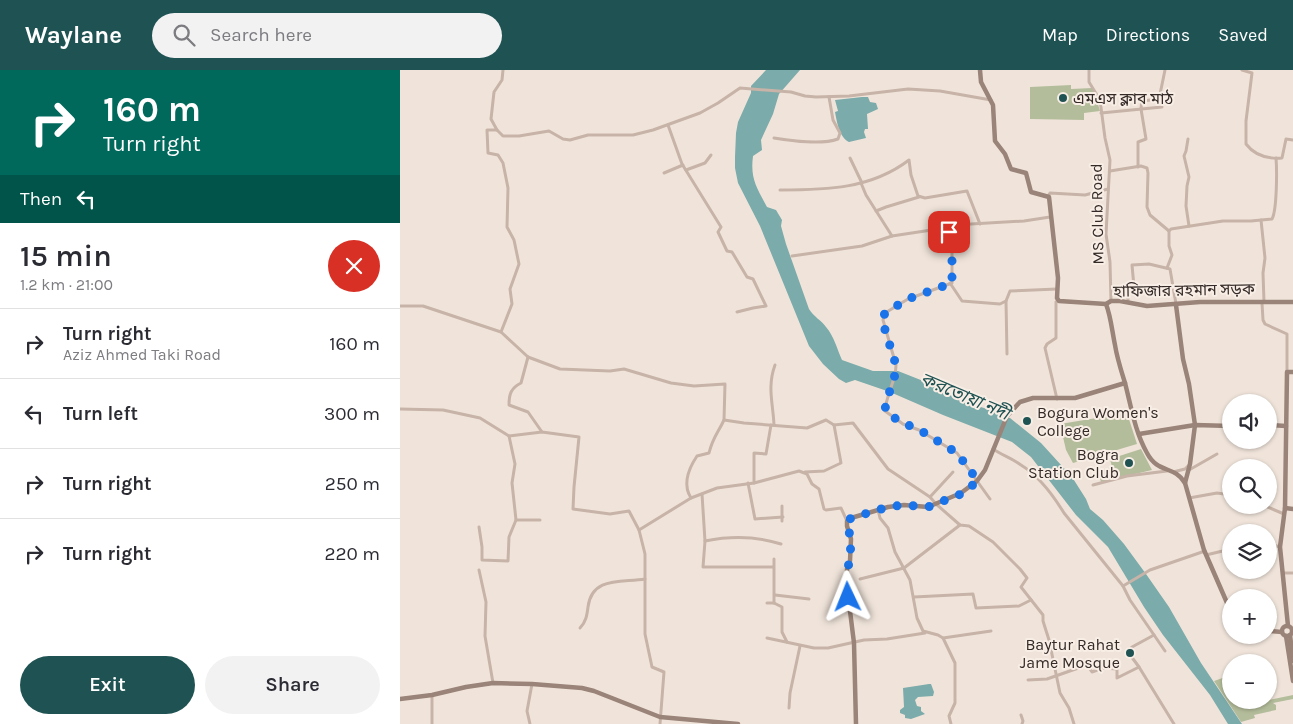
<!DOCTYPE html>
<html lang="en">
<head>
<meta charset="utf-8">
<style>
  body { margin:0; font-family:Karla,"Noto Sans Bengali",sans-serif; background:#f2f2f3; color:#2b2b33; height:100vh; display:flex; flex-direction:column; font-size:19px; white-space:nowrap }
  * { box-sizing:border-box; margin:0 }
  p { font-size:16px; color:#7c7c81 }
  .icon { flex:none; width:28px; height:28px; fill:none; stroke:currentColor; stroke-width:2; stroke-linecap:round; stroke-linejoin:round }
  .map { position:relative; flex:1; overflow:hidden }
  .sheet { display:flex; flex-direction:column; background:#fff; width:400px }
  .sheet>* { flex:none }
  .banner { background:#00695c; color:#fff; overflow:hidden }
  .tools { position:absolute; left:822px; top:324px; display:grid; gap:10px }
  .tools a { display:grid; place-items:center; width:55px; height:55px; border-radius:50%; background:#fff; box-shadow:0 1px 4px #0004; font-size:25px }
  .pin { position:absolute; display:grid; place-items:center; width:42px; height:42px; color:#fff; margin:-21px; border-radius:10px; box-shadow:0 2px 8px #0006 }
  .me { position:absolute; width:55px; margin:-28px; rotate:358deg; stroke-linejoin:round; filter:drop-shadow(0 0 4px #0008) }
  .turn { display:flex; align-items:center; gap:18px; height:105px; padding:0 20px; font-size:22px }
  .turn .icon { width:65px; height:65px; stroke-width:2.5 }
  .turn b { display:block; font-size:35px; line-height:42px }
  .then { display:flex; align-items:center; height:48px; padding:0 20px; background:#0003; gap:10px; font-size:19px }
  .round { display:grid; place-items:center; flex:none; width:52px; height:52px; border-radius:26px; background:#f2f2f3 }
  .head { display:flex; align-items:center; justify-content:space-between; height:85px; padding:0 20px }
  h1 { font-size:30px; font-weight:600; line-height:38px }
  .action { display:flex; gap:10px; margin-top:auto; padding:10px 20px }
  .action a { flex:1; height:58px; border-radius:30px; background:#1f5252; color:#fff; font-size:20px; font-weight:600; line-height:58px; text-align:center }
  .action a+a { background:#f2f2f3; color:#2b2b33 }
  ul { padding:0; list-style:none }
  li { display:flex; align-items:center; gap:15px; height:70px; padding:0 20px; border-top:1px solid #e1e1e2 }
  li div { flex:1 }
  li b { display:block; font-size:19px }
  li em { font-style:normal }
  header { display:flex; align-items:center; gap:30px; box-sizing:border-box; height:70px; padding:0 25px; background:#1f5252; color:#fff }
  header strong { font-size:24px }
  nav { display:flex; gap:28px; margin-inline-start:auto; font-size:18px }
  .search { width:350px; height:45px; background:#f2f2f3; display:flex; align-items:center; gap:12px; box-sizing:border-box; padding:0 18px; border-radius:28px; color:#7c7c81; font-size:19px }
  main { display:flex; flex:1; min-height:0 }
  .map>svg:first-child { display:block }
</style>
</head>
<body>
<header>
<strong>Waylane</strong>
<div class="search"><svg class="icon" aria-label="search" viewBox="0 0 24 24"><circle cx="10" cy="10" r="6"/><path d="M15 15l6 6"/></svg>Search here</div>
<nav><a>Map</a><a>Directions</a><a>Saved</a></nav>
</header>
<main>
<section class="sheet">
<div class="banner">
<div class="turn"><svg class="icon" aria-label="right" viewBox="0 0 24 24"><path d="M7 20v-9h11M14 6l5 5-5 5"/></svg><div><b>160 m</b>Turn right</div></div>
<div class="then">Then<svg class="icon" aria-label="left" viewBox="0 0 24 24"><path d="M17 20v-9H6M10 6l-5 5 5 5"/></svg></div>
</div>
<div class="head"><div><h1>15 min</h1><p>1.2 km · 21:00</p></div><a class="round" style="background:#d93025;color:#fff"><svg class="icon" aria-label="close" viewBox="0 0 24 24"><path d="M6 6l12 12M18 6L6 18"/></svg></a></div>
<ul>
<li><svg class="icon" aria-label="right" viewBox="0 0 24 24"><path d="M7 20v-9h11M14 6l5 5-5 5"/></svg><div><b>Turn right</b><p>Aziz Ahmed Taki Road</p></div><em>160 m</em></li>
<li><svg class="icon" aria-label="left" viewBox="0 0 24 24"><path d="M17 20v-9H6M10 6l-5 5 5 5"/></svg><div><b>Turn left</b></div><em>300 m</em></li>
<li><svg class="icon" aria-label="right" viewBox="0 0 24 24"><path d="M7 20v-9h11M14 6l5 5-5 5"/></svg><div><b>Turn right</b></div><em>250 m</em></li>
<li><svg class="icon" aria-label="right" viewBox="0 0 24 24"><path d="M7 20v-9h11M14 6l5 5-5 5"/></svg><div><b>Turn right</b></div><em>220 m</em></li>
</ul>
<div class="action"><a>Exit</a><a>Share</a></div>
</section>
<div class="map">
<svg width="893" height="654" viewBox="0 0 893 654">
  <rect width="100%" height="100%" fill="#f0e4da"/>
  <g fill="#b4bd9b">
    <path d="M671,15v4l21,-1 3,6 5,17 -16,2v7l-54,-1v-32z"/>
    <path d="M727,343l10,31 -64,19 -7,-13 -6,-26z"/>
    <path d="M741,379l11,21 -51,12 -3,-10 14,-5 -2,-8z"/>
    <path d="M831,605v25h38l24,-5v4l-20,4 3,2v5l-22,5 1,3 -14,4 -27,-41z"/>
  </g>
  <g fill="#7babaa">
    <path d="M366,0h34l-21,24 -6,20 -12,26 1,10 -9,6c-3,23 4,32 14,51l9,3 6,10 -1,6 5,18 23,65c5,8 12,11 17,18 8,9 11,22 16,33l31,11h25l43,17 19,13 24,7 26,10 31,25 31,34 14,22 4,10 13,11 21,24 22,30 23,33 32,56 41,61h-14l-18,-29 -47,-60 -19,-28 -36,-60 -32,-32 -45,-58 -19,-15 -69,-27 -53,-23 -35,-12 -9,3 -7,-4 -16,-15 -14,-18 -49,-120 -22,-43 -3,-15v-11l1,-24 2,-11 13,-29v-7z"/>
    <path d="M462,27h6l2,5 6,1 2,6 -11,5 1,15h-3l-1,3 2,6 -17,4c-10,-5 -12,-20 -14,-30l3,-1 -3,-11z"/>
    <path d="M529,614h2l3,8 -1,4 -15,1 -3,3 2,6 4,1v4l4,3 -14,5 -6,-1v-3l-5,-2v-3l4,-3 -1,-19z"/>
  </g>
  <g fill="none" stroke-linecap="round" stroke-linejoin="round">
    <g stroke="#c7b3a7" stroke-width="3">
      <path d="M689,0v12l11,18 5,38 5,22 -4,74 4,28 1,39"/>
      <path d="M842,0l10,3 -6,48v23c9,12 22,15 36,14l4,-19 7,1"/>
      <path d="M591,30l-51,-9 -32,-2 -59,7 -33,1 -11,-1 -14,-4 -51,-4 -22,15 -18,10 -47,17 -20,5h-45l-18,5 -7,-1 -14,-8 -30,5h-16l-6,-6h-10l1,23 10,2 5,8 5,25 -1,39 7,13 5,24 -9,25 2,15 -11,28 27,25 32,12 50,2 14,-2 47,14 23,3 31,-2 -1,36 20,3 63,5 19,-8 8,5 19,-2 35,46 42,28 6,7 24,21 9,1 24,16 27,27 7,9 -6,9 22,28v6l6,19 11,53 9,15 5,16"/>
      <path d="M742,31l17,-2 6,-29"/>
      <path d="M701,43l61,-6"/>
      <path d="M268,55l14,39 39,63 -3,5 9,19 5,1 15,25 6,2 13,27 -13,2 -16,4"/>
      <path d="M97,60l-6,-11 3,-27 8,-12 1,-10"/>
      <path d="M374,68c19,3 47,7 64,1l2,-6 -7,-13 -4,-23"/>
      <path d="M788,69l-2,12 -2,5 5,21 -2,9 -1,20 3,20"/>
      <path d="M450,88l12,25"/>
      <path d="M738,97v-25l8,-3 -5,-30 1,-12"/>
      <path d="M286,100l19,-7 6,-8"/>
      <path d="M710,101l31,-5 6,2 1,5 -1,34 3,8 19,16"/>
      <path d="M264,103l19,-8"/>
      <path d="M461,113l5,12 26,41"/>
      <path d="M380,120c46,0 91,-1 129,-30l2,15 7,21 7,2 42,-7 13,33"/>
      <path d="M648,126l2,-3 35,2 23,-6"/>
      <path d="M476,141l10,-4 33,-10"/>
      <path d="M861,150l4,38 -2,15 1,29"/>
      <path d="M549,162l3,21v30l-44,16 -23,14 -2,7 13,45c0,16 -10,30 -11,46l18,13 16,6 38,23 33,46"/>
      <path d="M392,186l70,-10 30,-10 79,-12 53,-3 26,-4"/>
      <path d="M767,198l5,-13 -3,-9v-15l2,-2 52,-8h28l21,-2c5,-9 5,-49 4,-61"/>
      <path d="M550,213l12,18 38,3 6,-3"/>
      <path d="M728,232v-15h6l-2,-22 17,-1 21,5 6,35"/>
      <path d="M860,232l2,1 1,17 2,4 22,10v38"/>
      <path d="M0,236h23l78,26"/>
      <path d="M607,284l-1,-53 4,-10 47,-2"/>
      <path d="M128,287l-7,26c-10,5 -12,11 -12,22l19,7 14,20 37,5 -5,50 -1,22 37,5 19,-3 10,19"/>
      <path d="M657,329l-12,-51 2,-4 9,-6v-36l2,-2"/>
      <path d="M0,339l43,1 37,8 29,18 33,-4"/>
      <path d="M374,355c-1,-22 -7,-38 1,-60"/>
      <path d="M593,379c9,6 20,10 28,16 18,11 32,30 43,48l59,73 7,14 35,51"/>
      <path d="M789,400l28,-16"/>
      <path d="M405,402l19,-1 17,-8 -7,-38"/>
      <path d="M773,402l12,-3 5,-5"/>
      <path d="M348,413l7,36 28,-2"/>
      <path d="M354,413v-30l12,1 5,-29"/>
      <path d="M693,415l34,-9 40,-5"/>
      <path d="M302,424l3,47 -2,26h71v-8v44"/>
      <path d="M530,427l23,-25"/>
      <path d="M291,428c-9,-14 -2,-30 6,-42l12,-3c4,-16 9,-20 15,-33"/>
      <path d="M789,428l28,-5 14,2"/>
      <path d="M863,435l21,9"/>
      <path d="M382,436v15"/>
      <path d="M478,440l2,8 8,10 7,24 15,28 7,38 6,13 15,4 5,3 12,25v40l-6,13 2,8"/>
      <path d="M116,450h24"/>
      <path d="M79,457l3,20v13l26,1 1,-24 7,-17 -4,-37 3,-19 -6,-28"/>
      <path d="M305,471c25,-5 51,-5 76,3"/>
      <path d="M869,474l11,3"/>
      <path d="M806,485l25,-6"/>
      <path d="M79,500l7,32 -1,34 8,47"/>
      <path d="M883,503h10"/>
      <path d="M460,509l44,-11 56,-43"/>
      <path d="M723,516l27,-16 55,-19"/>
      <path d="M375,525l34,4"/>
      <path d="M514,527l59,-3 3,14 43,-2 12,-6"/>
      <path d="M367,533h7l8,4v25l5,10"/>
      <path d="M180,558c6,-6 7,-13 8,-21 4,-31 34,-24 57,-28"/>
      <path d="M754,565l-22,12 -4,5 11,15 35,57"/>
      <path d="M367,568l47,10h14l36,-8 23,-1 38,-6"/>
      <path d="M543,568l48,-7"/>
      <path d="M628,610l19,-1 40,-14 5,7 11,-4 14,1v9l22,-11"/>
      <path d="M32,625v29"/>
      <path d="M389,638l1,-15 10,-47"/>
      <path d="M621,645l2,6 -1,3"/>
      <path d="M130,654l-3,-13 5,-27"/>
      <path d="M260,654l4,-52 -12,-5 -7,-33v-80l-6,-24 52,-32 26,-10 37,-5 45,-12 8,3 5,10 7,5 5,20 2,1 15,-2 6,13"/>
    </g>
    <g stroke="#9a8378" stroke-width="4.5">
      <path d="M580,0l1,12 12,23 2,36 10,13 6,15 15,4 5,19 18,5 9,81 -1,20 2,3 47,3 5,-3h9l27,5 53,-4h93"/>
      <path d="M706,234c5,13 6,27 9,41 2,13 6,25 10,38 6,23 10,49 22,70 11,21 27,12 38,30l19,67 27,62"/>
      <path d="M776,235l7,54 6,25 6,41 -5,39 -5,19"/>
      <path d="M869,355l17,1"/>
      <path d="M739,364l56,-9 36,1"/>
      <path d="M885,438l8,1"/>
      <circle cx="887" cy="561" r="5"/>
      <path d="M888,556l-8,-79 5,-39 2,-136h6"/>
      <path d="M869,561l13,1"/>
      <path d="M890,565l3,26"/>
      <path d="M886,566l7,45"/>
      <path d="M0,629l32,-4 34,-8 27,-4 39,1 50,4 12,3 66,26 78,7"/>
      <path d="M456,654l-2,-81 -7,-56v-18l3,-8 1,-22 -4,-13v-5l4,-3 37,-11 16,-2 24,2 33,-14 16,-12 8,-11 22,-54 13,-14 13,-4h42l50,-15"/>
    </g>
  </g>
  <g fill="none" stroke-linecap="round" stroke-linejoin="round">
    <path stroke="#1a73e8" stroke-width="9" stroke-dasharray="0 16.2" d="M448,527l-1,-28 3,-8 1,-23 -4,-12v-4l4,-4 37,-11 16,-2 24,2 33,-13 17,-13 -21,-28 -42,-26 -12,-3 -18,-13c1,-16 11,-30 11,-46l-14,-45 3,-7 23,-14 44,-16v-30l-3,-21"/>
  </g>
  <g fill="#1f5252" stroke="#f8eee6" stroke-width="2">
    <circle cx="663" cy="28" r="5"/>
    <circle cx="627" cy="351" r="5"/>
    <circle cx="729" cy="393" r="5"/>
    <circle cx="730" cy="583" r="5"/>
  </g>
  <g text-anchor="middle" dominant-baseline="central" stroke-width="4" stroke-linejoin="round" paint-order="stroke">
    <g font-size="16" fill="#342a27" stroke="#f8eee6" text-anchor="start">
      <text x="673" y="28">এমএস ক্লাব মাঠ</text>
      <text x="637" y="342">Bogura Women's<tspan x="637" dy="18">College</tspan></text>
      <text x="719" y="384" text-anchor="end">Bogra<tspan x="719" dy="18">Station Club</tspan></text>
      <text x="720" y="574" text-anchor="end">Baytur Rahat<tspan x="720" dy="18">Jame Mosque</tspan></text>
    </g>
    <g font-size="16" fill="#342a27" stroke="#f8eee6">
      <text transform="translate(697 144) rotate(-91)">MS Club Road</text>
      <text transform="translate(784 220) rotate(-1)">হাফিজার রহমান সড়ক</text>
    </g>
    <g font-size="18" font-style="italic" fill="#1f5252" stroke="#f8eee6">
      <text transform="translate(565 326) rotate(23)">করতোয়া নদী</text>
    </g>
  </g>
</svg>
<div class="tools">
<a><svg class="icon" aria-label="sound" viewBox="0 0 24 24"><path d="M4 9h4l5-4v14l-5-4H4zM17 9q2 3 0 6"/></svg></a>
<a><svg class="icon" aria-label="search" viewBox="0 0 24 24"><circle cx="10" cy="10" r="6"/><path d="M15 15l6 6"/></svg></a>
<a><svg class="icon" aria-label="layers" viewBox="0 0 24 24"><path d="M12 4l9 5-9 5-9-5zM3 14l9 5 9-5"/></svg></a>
<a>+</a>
<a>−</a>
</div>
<div class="pin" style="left:549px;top:162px;background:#d93025"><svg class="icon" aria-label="arrive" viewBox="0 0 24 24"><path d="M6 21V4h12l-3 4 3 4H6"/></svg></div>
<svg class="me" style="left:448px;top:527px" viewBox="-20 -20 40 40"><path d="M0-17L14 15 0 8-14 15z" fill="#1a73e8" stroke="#fff" stroke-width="4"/></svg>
</div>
</main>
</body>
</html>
